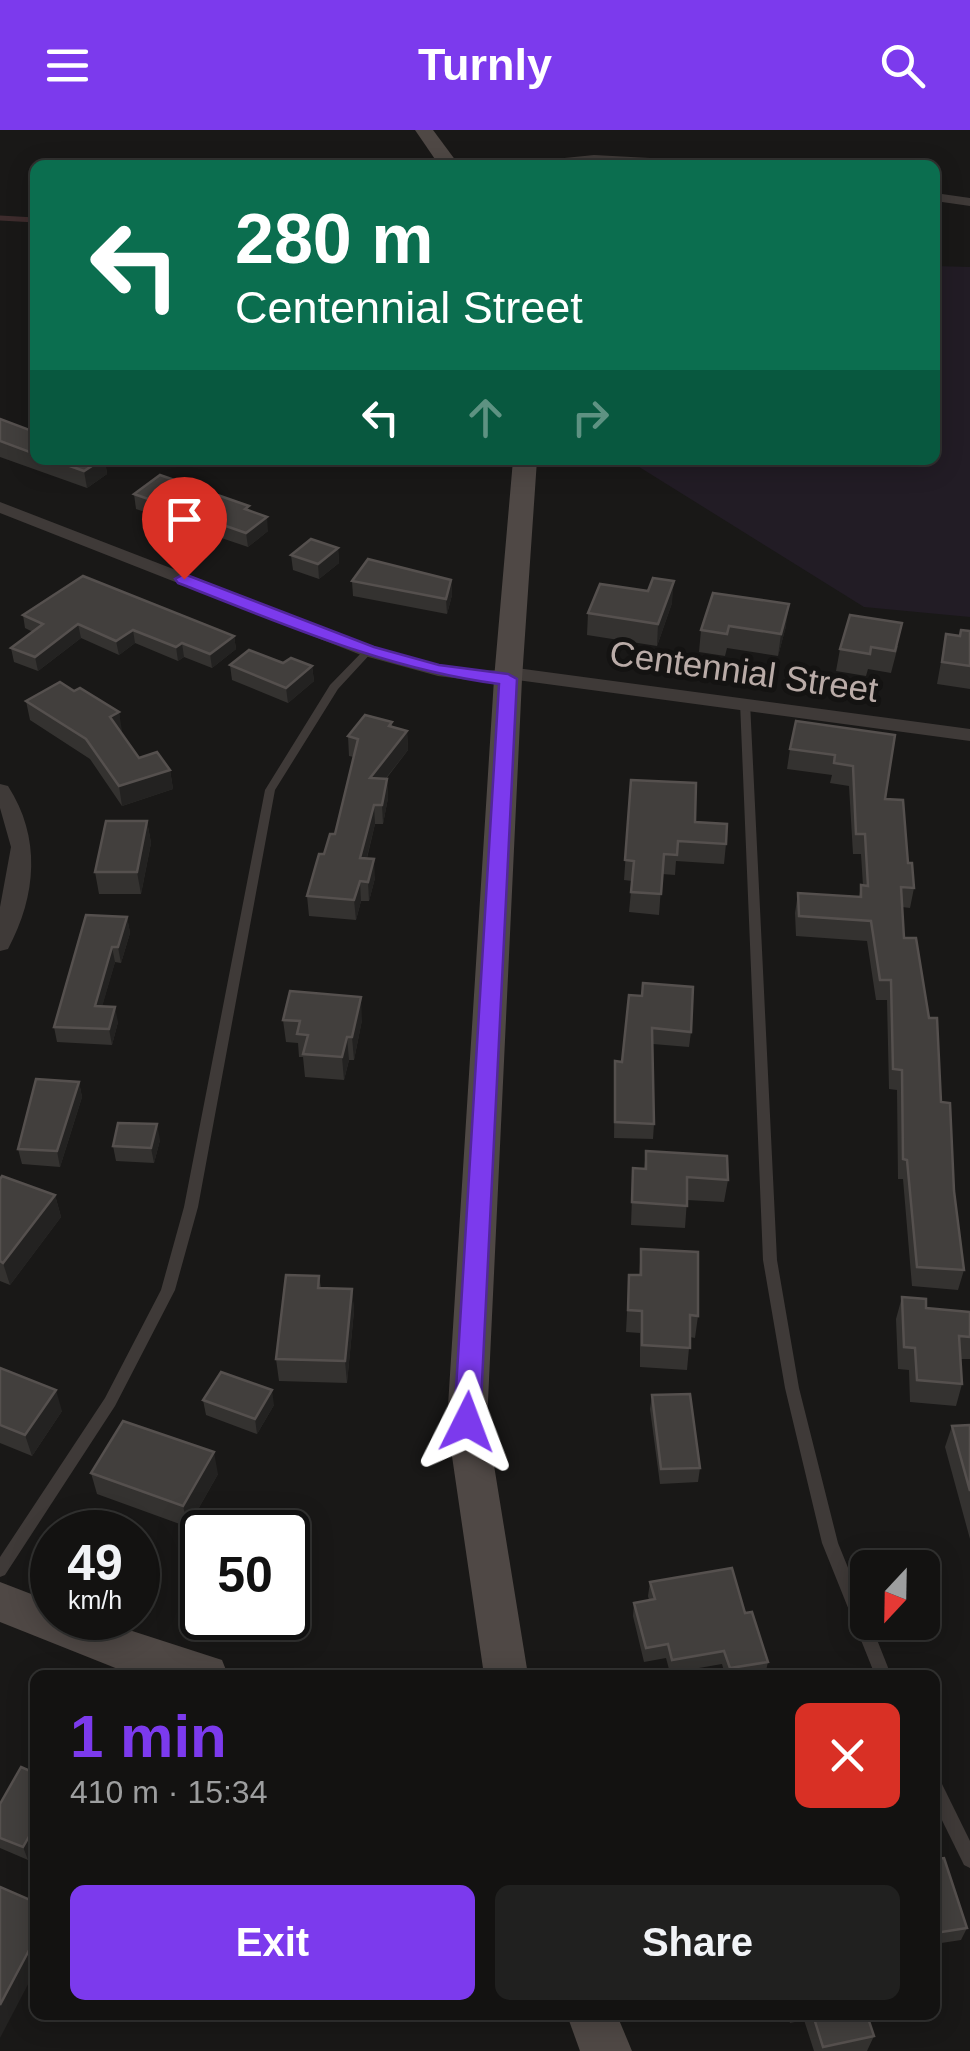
<!DOCTYPE html>
<html lang="en">
<head>
<meta charset="utf-8">
<style>
  body { margin:0; font-family:Arial,sans-serif; background:#20201f; color:#f1f3f6; height:100vh; display:flex; flex-direction:column; font-size:38px; white-space:nowrap }
  * { box-sizing:border-box; margin:0 }
  p { font-size:32px; color:#9d9e9f }
  .icon { flex:none; width:55px; height:55px; fill:none; stroke:currentColor; stroke-width:2; stroke-linecap:round; stroke-linejoin:round }
  .map { position:relative; flex:1; overflow:hidden }
  .side { position:absolute; left:30px; top:1540px; width:910px; height:350px; display:flex; flex-direction:column; background:#131211; border-radius:15px; box-shadow:0 5px 25px #0003,0 0 0 2px #323231 }
  .side>* { flex:none }
  .top-card { position:absolute; left:30px; top:30px; width:910px; height:305px; border-radius:15px; box-shadow:0 5px 25px #0003,0 0 0 2px #323231; background:#0b6e4f; color:#fff; overflow:hidden }
  .needle { width:65px; rotate:202deg }
  .tools { position:absolute; left:850px; top:1420px; display:grid; gap:20px }
  .tools a { display:grid; place-items:center; width:90px; height:90px; border-radius:15px; background:#131211; box-shadow:0 5px 25px #0003,0 0 0 2px #323231; font-size:50px }
  .speed { position:absolute; left:30px; top:1380px; display:flex; gap:20px; font-size:50px; font-weight:700; text-align:center }
  .speed>* { display:grid; place-content:center; width:130px; height:130px; border-radius:50%; background:#131211; box-shadow:0 5px 25px #0003,0 0 0 2px #323231; line-height:1 }
  .speed small { font-size:25px; font-weight:400 }
  .speed .limit { border:5px solid #111; border-radius:15px; background:#fff; color:#111 }
  .pin { position:absolute; display:grid; place-items:center; width:85px; height:85px; color:#fff; margin:-102px -42px; border-radius:50% 50% 50% 0; rotate:-45deg; box-shadow:0 0 10px #0007 }
  .pin .icon { rotate:45deg }
  .me { position:absolute; width:110px; margin:-55px; rotate:3deg; stroke-linejoin:round; filter:drop-shadow(0 0 8px #0008) }
  .turn { display:flex; align-items:center; gap:35px; height:210px; padding:0 40px; font-size:45px }
  .turn .icon { width:130px; height:130px; stroke-width:2.5 }
  .turn b { display:block; font-size:70px; line-height:85px }
  .lanes { display:flex; align-items:center; height:95px; padding:0 40px; background:#0003; justify-content:center; gap:50px; direction:ltr }
  .lanes .off { opacity:.35 }
  .round { display:grid; place-items:center; flex:none; width:105px; height:105px; border-radius:15px; background:#20201f }
  .headline { display:flex; align-items:center; justify-content:space-between; height:170px; padding:0 40px }
  h1 { font-size:60px; font-weight:800; line-height:75px; color:#7c3aed }
  .primary-button { display:flex; gap:20px; margin-top:auto; padding:20px 40px }
  .primary-button a { flex:1; height:115px; border-radius:15px; background:#7c3aed; color:#fff; font-size:40px; font-weight:800; line-height:115px; text-align:center }
  .primary-button a+a { background:#20201f; color:#f1f3f6 }
  header { display:flex; justify-content:space-between; align-items:center; height:130px; padding:0 40px; background:#7c3aed; color:#fff; font-size:45px; font-weight:800 }
  .map>svg:first-child { display:block }
</style>
</head>
<body>
<header><svg class="icon" aria-label="menu" viewBox="0 0 24 24"><path d="M4 6h16M4 12h16M4 18h16"/></svg>Turnly<svg class="icon" aria-label="search" viewBox="0 0 24 24"><circle cx="10" cy="10" r="6"/><path d="M15 15l6 6"/></svg></header>
<div class="map">
<svg width="970" height="1921" viewBox="0 0 970 1921">
  <rect width="100%" height="100%" fill="#191817"/>
  <path fill="#221c25" d="M935,136l35,1v350l-106,-10 -236,-147h307z"/>
  <g fill="none" stroke-linecap="round" stroke-linejoin="round">
    <path stroke="#3e2c2d" stroke-width="5" d="M0,88l35,2"/>
    <g fill="#3f3a38" fill-rule="evenodd">
      <path d="M368,518l5,3 -35,38 -63,101 -77,417 -23,83 -60,116 -110,169 -5,2v-20l105,-159 56,-108 23,-83 81,-417 65,-105 35,-36z"/>
      <path d="M745,569l5,3 27,558 22,128 39,155 30,74v5h2l21,53h-16l-53,-132 -37,-155 -22,-128 -23,-558z"/>
      <path d="M935,1650l6,2 29,59v27l-6,-3 -29,-59z"/>
    </g>
    <g fill="#3f3a38" fill-rule="evenodd">
      <path d="M594,25l112,6 7,4h-185l7,-4z"/>
      <path d="M935,63l35,5v8l-35,-5z"/>
      <path d="M0,372l375,145c40,11 95,33 134,20l461,62v12l-453,-61 -9,5 -70,-9 -77,-21 -361,-142z"/>
      <path d="M0,654l8,2c33,51 29,109 0,163l-8,2v-44l11,-60 -11,-39z"/>
    </g>
    <g fill="#4f4845" fill-rule="evenodd">
      <path d="M415,0h18l26,35h-20z"/>
      <path d="M513,330h24l-15,219 -35,743 41,253h-44l-37,-253 47,-743z"/>
      <path d="M0,1452l52,20v16h40l130,42 6,15h-95l-133,-53z"/>
      <path d="M567,1885h50l15,36h-52z"/>
    </g>
  </g>
  <g fill="#343230">
    <path d="M0,289l35,13v28h70l2,14 -20,14 -87,-31z"/>
    <path d="M134,364l115,17 19,20 -20,16 -112,-38z"/>
    <path d="M338,418l1,15 -20,16 -26,-9 -2,-15z"/>
    <path d="M451,450l1,15 -5,19 -94,-18 -1,-15z"/>
    <path d="M713,463l73,33 -8,30 -51,-8 -2,8 -26,-4 2,-22z"/>
    <path d="M672,473l-15,43 -70,-11 1,-22z"/>
    <path d="M23,485l211,21 2,13 -24,19 -28,-11 -6,4 -43,-18 -16,12 -38,-17 -43,33 -24,-9 -3,-14 22,-16 -8,-4z"/>
    <path d="M970,501v58l-33,-5 9,-50 14,2z"/>
    <path d="M898,516l-7,27 -23,-4 -2,7 -30,-5 4,-22z"/>
    <path d="M283,533l29,3 2,15 -26,22 -56,-23 -2,-15z"/>
    <path d="M74,561l45,21 2,20 18,26 31,12 3,19 -51,17 -32,-47 -60,-39 -4,-19z"/>
    <path d="M392,592v5l15,4 1,19 -22,29h1l1,19 -5,26h-8l-8,34 8,20 -6,23h-8l-5,19 -47,-4 -2,-20 17,-42 11,-20 19,-77 -5,-1 -1,-20z"/>
    <path d="M895,605l-10,64 23,64 6,25 -4,20 -8,-1 2,31 37,164 23,168 -6,20 -46,-4 -9,-107h-5l-1,-89 -8,-1 -2,-89h-11l-9,-59 -71,-5 -1,-23 3,-20 61,4 2,-12 2,1 -2,-32h-8l-4,-68 -19,-3 2,-8 -45,-6 3,-20z"/>
    <path d="M631,650l95,64 -2,20 -48,-3 -1,14 -13,-1 -3,41 -30,-3 3,-31 -8,-1z"/>
    <path d="M147,691l4,22 -10,51h-42l-4,-22z"/>
    <path d="M127,787l3,16 -9,30 -6,-1 -13,44 16,16 -6,23 -55,-3 -3,-15z"/>
    <path d="M629,865l62,37 -2,15 -36,-3 1,80 -1,15 -39,-1 1,-77 7,1z"/>
    <path d="M283,890h79l-8,40h-5l-5,20 -39,-3 -2,-20h-4l-1,-14 -12,-1z"/>
    <path d="M79,952l3,15 -22,70 -38,-3 -4,-15z"/>
    <path d="M160,1010l-6,23 -38,-2 -3,-15z"/>
    <path d="M646,1021l82,29 -4,22 -37,-2 -2,28 -54,-3 2,-57 11,1z"/>
    <path d="M0,1049l55,16 6,22 -51,68 -10,-4z"/>
    <path d="M641,1119l57,67 -3,22 -5,-1 -3,33 -47,-3v-34l-14,-1 3,-57h10z"/>
    <path d="M319,1146l2,12 31,1 2,22 -7,72 -68,-2 -3,-22z"/>
    <path d="M902,1167l24,11 44,4v47h-10l2,25 -6,22 -46,-4 -1,-32 -11,-1 -2,-50z"/>
    <path d="M0,1238l62,43 -30,45 -32,-13z"/>
    <path d="M652,1265l48,73 -2,14 -38,2 -10,-75z"/>
    <path d="M203,1270l71,5 -17,29 -51,-19z"/>
    <path d="M970,1295v114l-25,-92 7,-21z"/>
    <path d="M91,1343l127,1 -30,53 -91,-33z"/>
    <path d="M650,1452l95,31 23,49 -3,13h-40l-3,-11 -52,9 -4,-15 -22,4 -11,-46 1,-13 15,-3 -1,-4z"/>
    <path d="M35,1643v74l-7,13 -28,-12v-44z"/>
    <path d="M935,1729l32,69 -6,12 -26,4z"/>
    <path d="M787,1885h80l7,21 -7,15h-53l-10,-31 -14,3z"/>
  </g>
  <g fill="#232221">
    <path d="M101,330h4l2,14 -20,14 -3,-17z"/>
    <path d="M267,387l1,14 -20,16 -2,-14z"/>
    <path d="M338,418l1,15 -20,16 -1,-15z"/>
    <path d="M451,450l1,15 -5,19 -1,-15z"/>
    <path d="M674,451l-2,22 -15,43 1,-22z"/>
    <path d="M789,474l-3,22 -8,30 3,-22z"/>
    <path d="M78,494l3,14 -43,33 -3,-14z"/>
    <path d="M133,500l2,13 -16,12 -3,-14z"/>
    <path d="M234,506l2,13 -24,19 -2,-14z"/>
    <path d="M182,513l2,14 -6,4 -2,-14z"/>
    <path d="M312,536l2,15 -26,22 -2,-15z"/>
    <path d="M119,582l3,19 -9,5 -3,-19z"/>
    <path d="M407,601l1,19 -37,47 -1,-19z"/>
    <path d="M170,640l3,19 -51,17 -3,-20z"/>
    <path d="M387,649l1,19 -5,26 -1,-19z"/>
    <path d="M374,675l1,19 -13,53 -2,-19z"/>
    <path d="M147,691l4,22 -10,51 -4,-22z"/>
    <path d="M374,729l1,19 -6,23 -1,-19z"/>
    <path d="M360,751l1,20 -5,19 -2,-20z"/>
    <path d="M127,787l3,16 -9,30 -3,-16z"/>
    <path d="M112,817l3,15 -17,59 -3,-15z"/>
    <path d="M361,867l1,23 -8,40 -2,-23z"/>
    <path d="M115,877l3,15 -6,23 -3,-16z"/>
    <path d="M347,907l2,23 -5,20 -2,-23z"/>
    <path d="M79,952l3,15 -22,70 -3,-16z"/>
    <path d="M157,994l3,16 -6,23 -3,-15z"/>
    <path d="M55,1065l6,22 -51,68 -7,-22z"/>
    <path d="M352,1159l2,22 -7,72 -2,-22z"/>
    <path d="M56,1260l6,21 -30,45 -7,-21z"/>
    <path d="M272,1260l2,15 -17,29 -2,-15z"/>
    <path d="M214,1322l4,22 -30,53 -5,-21z"/>
    <path d="M35,1696v21l-7,13 -5,-13z"/>
    <path d="M35,1809v32l-35,67v-33z"/>
  </g>
  <g fill="#423f3d" stroke="#55504e" stroke-width="2.5">
    <path d="M0,289l35,13v22l-35,-13z"/>
    <path d="M53,330h48l-17,11z"/>
    <path d="M160,345l89,31 -4,3 22,8 -21,16 -112,-39z"/>
    <path d="M311,409l27,9 -20,16 -27,-9z"/>
    <path d="M368,429l83,21 -5,19 -94,-18z"/>
    <path d="M83,446l151,60 -24,18 -28,-11 -6,4 -43,-17 -17,11 -38,-17 -43,33 -24,-9 32,-24 -20,-9z"/>
    <path d="M653,448l21,3 -16,43 -70,-11 12,-29 48,7z"/>
    <path d="M713,463l76,11 -8,30 -52,-8 -2,8 -26,-4z"/>
    <path d="M850,485l52,8 -7,28 -24,-4 -1,7 -30,-5z"/>
    <path d="M961,500l9,1v35l-28,-4 4,-28 14,2z"/>
    <path d="M249,520l34,13 8,-5 21,8 -26,22 -56,-23z"/>
    <path d="M60,552l14,9 6,-3 39,24 -9,5 29,41 18,-6 13,18 -51,16 -33,-47 -60,-38z"/>
    <path d="M365,585l27,7 -3,4 18,5 -37,47 17,1 -5,26h-8l-14,53 14,1 -6,23 -8,-1 -6,19 -47,-4 12,-42h5l6,-20h5l23,-95 -10,-3z"/>
    <path d="M796,591l99,14 -10,64 18,1 5,63h4l2,25 -13,-1 3,51h12l13,80h8l4,84 9,1 4,88 10,79 -47,-3 -10,-107 -4,-1 -1,-89 -9,-1 -2,-89h-11l-9,-59 -72,-5 -1,-23 63,4v-12l7,1 -3,-52h-9l-3,-68 -19,-3 1,-8 -45,-6z"/>
    <path d="M631,650l65,3 -1,39 32,2 -1,20 -48,-3 -1,14 -13,-1 -3,40 -30,-2 3,-31 -9,-1z"/>
    <path d="M106,691h41l-10,51h-42z"/>
    <path d="M86,785l41,2 -9,30h-6l-17,59 20,1 -6,22 -55,-2z"/>
    <path d="M643,853l50,4 -2,45 -39,-4 2,96 -39,-2v-61l7,1 7,-67 13,1z"/>
    <path d="M290,861l71,6 -9,40h-5l-5,20 -39,-3 5,-19 -11,-1 3,-13 -17,-1z"/>
    <path d="M36,949l43,3 -22,69 -39,-2z"/>
    <path d="M118,993l39,1 -6,24 -38,-2z"/>
    <path d="M646,1021l81,5 1,24 -41,-3v29l-55,-4 1,-34 13,1z"/>
    <path d="M2,1046l53,19 -52,68 -3,-2v-82z"/>
    <path d="M641,1119l57,3v64l-8,-1v33l-48,-3v-34l-14,-1 1,-35h12z"/>
    <path d="M286,1145l33,1 -1,12 34,1 -7,72 -69,-2z"/>
    <path d="M902,1167l24,2v9l44,4v25l-11,-1 3,48 -45,-4 -2,-32 -11,-1z"/>
    <path d="M0,1238l56,22 -31,45 -25,-10z"/>
    <path d="M221,1242l51,18 -17,29 -52,-19z"/>
    <path d="M690,1264l10,74 -39,1 -9,-74z"/>
    <path d="M123,1291l91,31 -31,54 -92,-33z"/>
    <path d="M970,1295v66l-18,-65z"/>
    <path d="M732,1438l13,45 7,-1 16,50 -38,6 -6,-17 -52,9 -4,-16 -22,4 -12,-45 21,-4 -5,-17z"/>
    <path d="M21,1637l14,6v53l-12,21 -23,-9v-34z"/>
    <path d="M944,1728l23,70 -32,5v-74z"/>
    <path d="M0,1757l35,15v37l-35,66z"/>
    <path d="M813,1885h54l7,21 -51,11z"/>
  </g>
  <path fill="#7c3aed" stroke="#51269a" stroke-width="2.5" d="M184,444l190,73 65,18 69,9 9,5 -37,743 -4,8 -9,3 -10,-3 -3,-8 45,-738c-114,-15 -215,-60 -321,-101l-3,-4z"/>
  <g text-anchor="middle" dominant-baseline="central" stroke-width="10" stroke-linejoin="round" paint-order="stroke">
    <g font-size="35" fill="#baaca8" stroke="#141312">
      <text transform="translate(744 541) rotate(8)">Centennial Street</text>
    </g>
  </g>
</svg>
<div class="tools">
<a><svg class="needle" viewBox="-14 -14 28 28"><path d="M0-13l5 13h-10z" fill="#e53935"/><path d="M0 13l5-13h-10z" fill="#9d9e9f"/></svg></a>
</div>
<div class="speed"><div>49<small>km/h</small></div><div class="limit">50</div></div>
<div class="pin" style="left:184px;top:449px;background:#d93025"><svg class="icon" aria-label="arrive" viewBox="0 0 24 24"><path d="M6 21V4h12l-3 4 3 4H6"/></svg></div>
<svg class="me" style="left:467px;top:1292px" viewBox="-20 -20 40 40"><path d="M0-17L14 15 0 8-14 15z" fill="#7c3aed" stroke="#fff" stroke-width="4"/></svg>
<div class="top-card">
<div class="turn"><svg class="icon" aria-label="left" viewBox="0 0 24 24"><path d="M17 20v-9H6M10 6l-5 5 5 5"/></svg><div><b>280 m</b>Centennial Street</div></div>
<div class="lanes"><svg class="icon" aria-label="left" viewBox="0 0 24 24"><path d="M17 20v-9H6M10 6l-5 5 5 5"/></svg><svg class="icon off" aria-label="ahead" viewBox="0 0 24 24"><path d="M12 20V5M6 11l6-6 6 6"/></svg><svg class="icon off" aria-label="right" viewBox="0 0 24 24"><path d="M7 20v-9h11M14 6l5 5-5 5"/></svg></div>
</div>
<section class="side">
<div class="headline"><div><h1>1 min</h1><p>410 m · 15:34</p></div><a class="round" style="background:#d93025;color:#fff"><svg class="icon" aria-label="close" viewBox="0 0 24 24"><path d="M6 6l12 12M18 6L6 18"/></svg></a></div>
<div class="primary-button"><a>Exit</a><a>Share</a></div>
</section>
</div>
</body>
</html>
